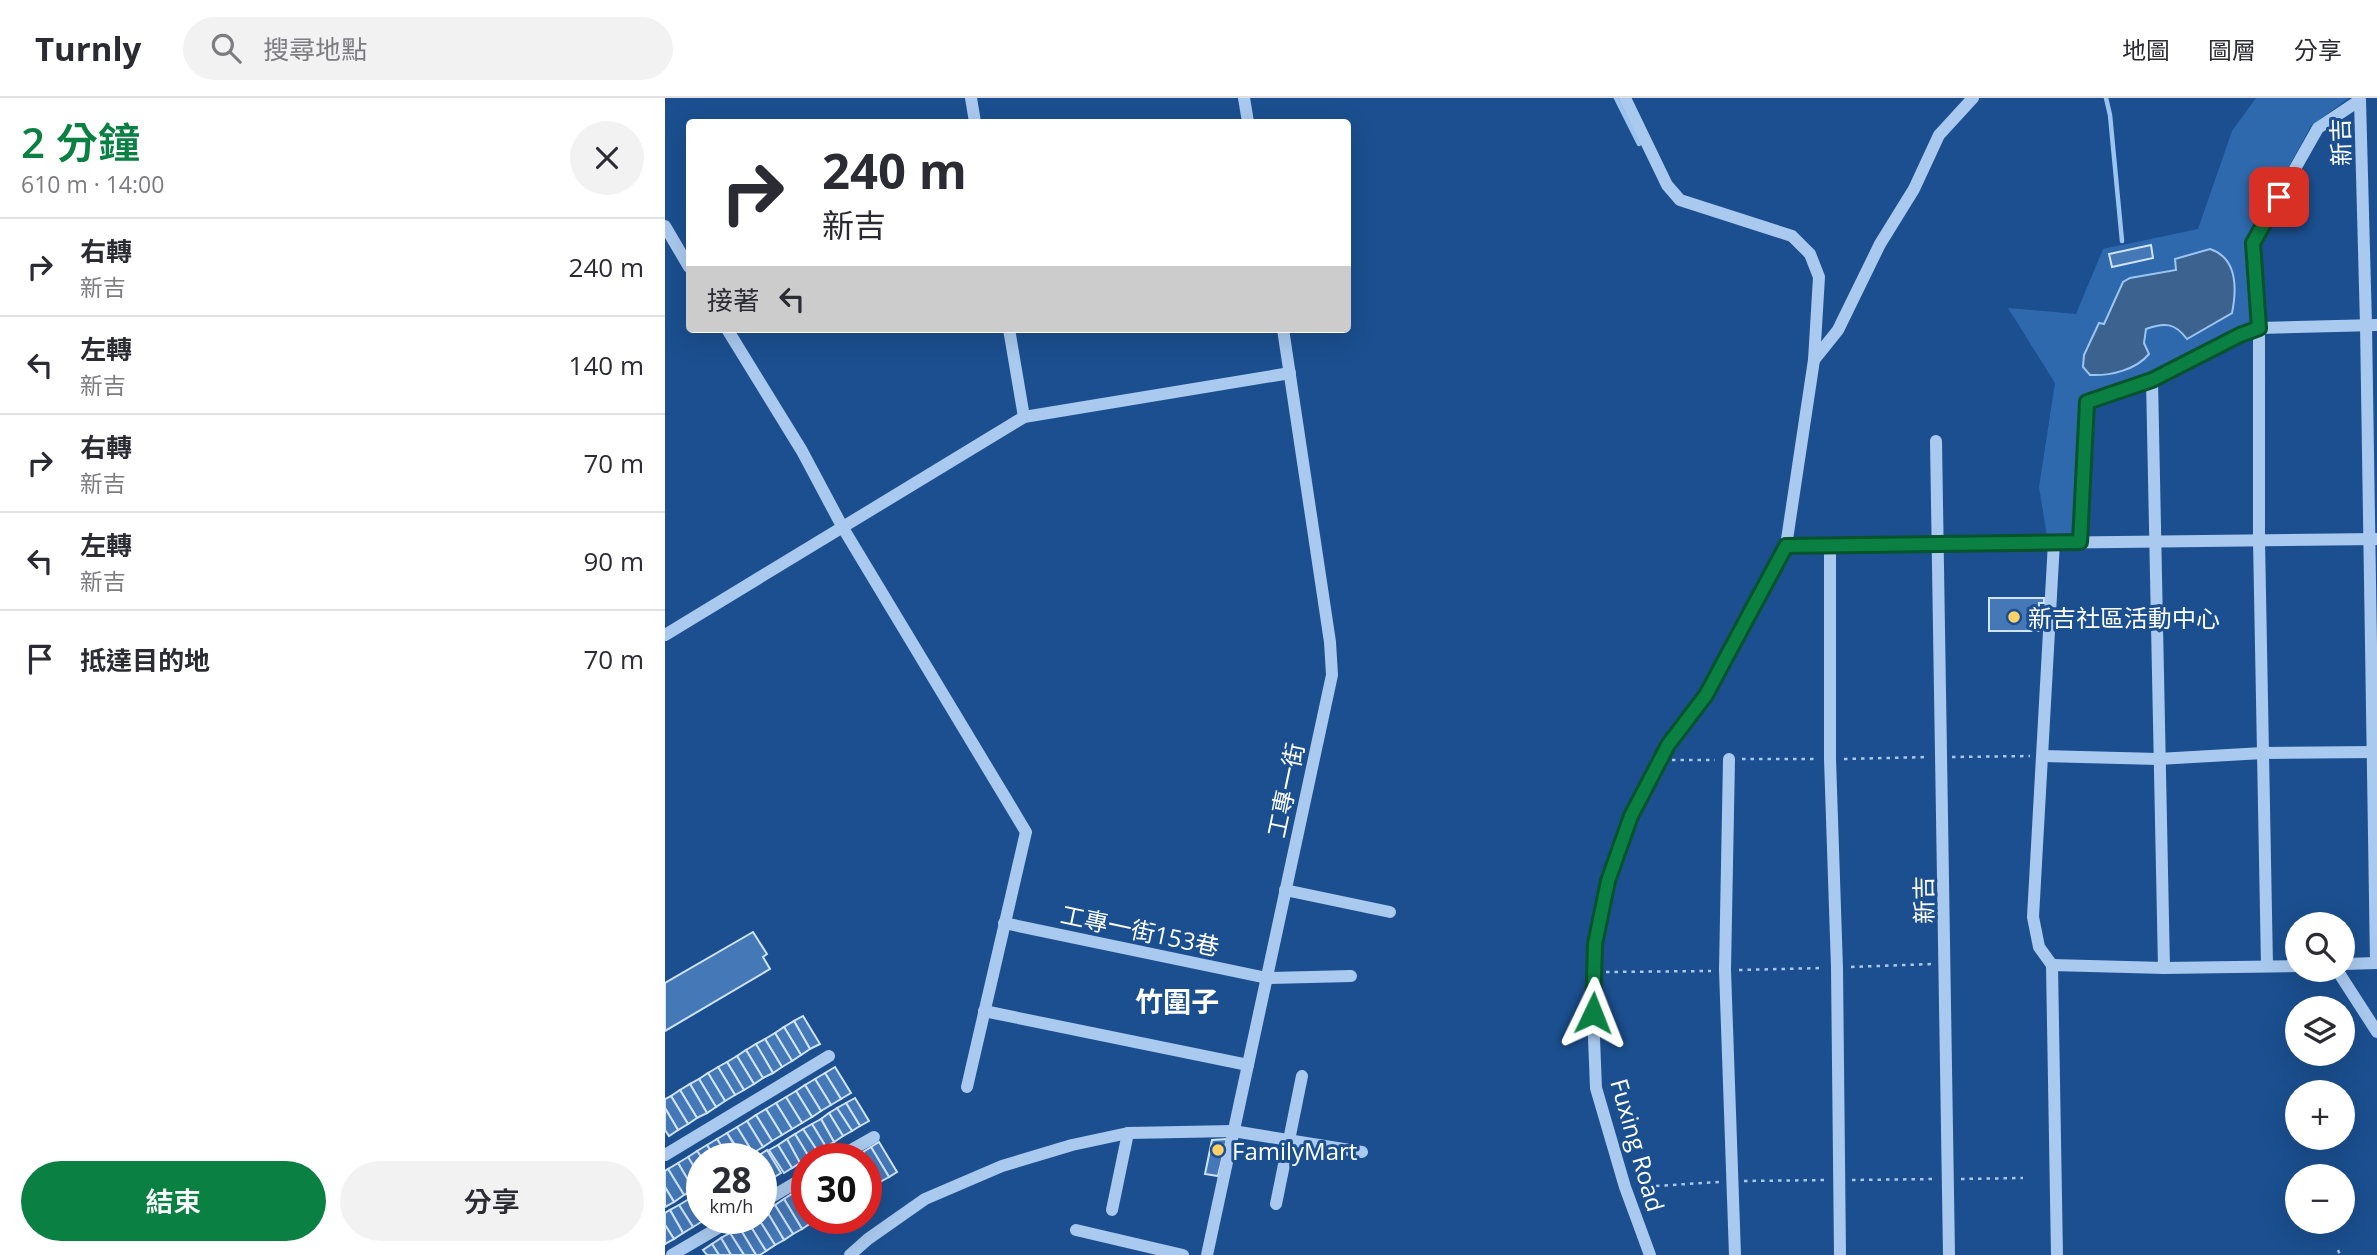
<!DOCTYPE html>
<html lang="zh-TW">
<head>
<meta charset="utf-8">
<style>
  body { margin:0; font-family:"Open Sans","Noto Sans TC",sans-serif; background:#f2f2f3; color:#2b2b33; height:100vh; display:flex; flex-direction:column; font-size:26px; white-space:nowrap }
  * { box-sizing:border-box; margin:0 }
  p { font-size:23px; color:#7c7c81 }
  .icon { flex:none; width:38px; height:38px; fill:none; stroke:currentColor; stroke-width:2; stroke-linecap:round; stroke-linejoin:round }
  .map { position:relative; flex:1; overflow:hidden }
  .side { display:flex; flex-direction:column; background:#fff; width:665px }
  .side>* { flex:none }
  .hud { position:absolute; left:21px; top:21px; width:665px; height:214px; border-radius:7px; box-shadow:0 7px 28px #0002; background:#fff; color:#2b2b33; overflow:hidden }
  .fabs { position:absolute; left:1620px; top:814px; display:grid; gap:14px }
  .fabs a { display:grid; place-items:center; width:70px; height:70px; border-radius:50%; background:#fff; box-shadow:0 7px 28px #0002; font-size:35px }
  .speed { position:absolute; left:21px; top:1045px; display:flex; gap:14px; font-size:35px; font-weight:700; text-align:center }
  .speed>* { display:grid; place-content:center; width:91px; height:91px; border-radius:50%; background:#fff; box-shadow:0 7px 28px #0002; line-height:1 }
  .speed small { font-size:18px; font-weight:400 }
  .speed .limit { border:10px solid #d22; background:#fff; color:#111 }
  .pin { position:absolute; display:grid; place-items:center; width:60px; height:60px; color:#fff; margin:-30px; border-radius:14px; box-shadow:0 4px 10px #0006 }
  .me { position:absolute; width:77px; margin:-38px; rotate:2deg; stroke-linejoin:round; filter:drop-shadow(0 0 5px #0008) }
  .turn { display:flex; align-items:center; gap:24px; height:147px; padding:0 21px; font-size:32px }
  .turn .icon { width:91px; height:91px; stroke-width:2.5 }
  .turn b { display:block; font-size:49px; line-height:60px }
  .then { display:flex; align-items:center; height:66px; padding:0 21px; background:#0003; gap:14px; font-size:26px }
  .round { display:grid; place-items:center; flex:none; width:74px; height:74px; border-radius:37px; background:#f2f2f3 }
  .summary { display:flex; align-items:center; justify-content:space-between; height:119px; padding:0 21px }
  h1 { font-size:42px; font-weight:600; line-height:52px; color:#0b8043 }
  .button { display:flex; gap:14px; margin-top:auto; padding:14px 21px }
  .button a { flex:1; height:80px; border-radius:42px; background:#0b8043; color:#fff; font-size:28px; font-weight:600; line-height:80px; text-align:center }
  .button a+a { background:#f2f2f3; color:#2b2b33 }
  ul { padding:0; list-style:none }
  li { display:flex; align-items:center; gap:21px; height:98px; padding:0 21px; border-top:2px solid #e1e1e2 }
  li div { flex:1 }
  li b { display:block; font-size:26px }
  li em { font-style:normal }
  header { display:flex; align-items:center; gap:42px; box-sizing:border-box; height:98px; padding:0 35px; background:#fff; border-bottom:2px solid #e1e1e2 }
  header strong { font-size:33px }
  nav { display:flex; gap:38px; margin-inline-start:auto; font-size:24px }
  .search { width:490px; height:63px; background:#f2f2f3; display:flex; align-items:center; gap:18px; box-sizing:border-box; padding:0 24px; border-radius:38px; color:#7c7c81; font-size:26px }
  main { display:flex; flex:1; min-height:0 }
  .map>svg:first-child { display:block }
</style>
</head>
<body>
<header>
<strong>Turnly</strong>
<div class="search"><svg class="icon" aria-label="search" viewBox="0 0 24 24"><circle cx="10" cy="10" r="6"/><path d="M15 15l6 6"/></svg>搜尋地點</div>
<nav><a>地圖</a><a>圖層</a><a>分享</a></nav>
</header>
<main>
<section class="side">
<div class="summary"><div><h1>2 分鐘</h1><p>610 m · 14:00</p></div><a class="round"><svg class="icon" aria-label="close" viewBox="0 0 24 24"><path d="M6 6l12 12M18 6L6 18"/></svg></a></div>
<ul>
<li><svg class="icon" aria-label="right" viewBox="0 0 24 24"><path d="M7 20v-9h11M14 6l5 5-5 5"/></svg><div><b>右轉</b><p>新吉</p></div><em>240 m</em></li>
<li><svg class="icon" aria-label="left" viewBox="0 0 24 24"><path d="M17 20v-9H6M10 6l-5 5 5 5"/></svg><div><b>左轉</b><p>新吉</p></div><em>140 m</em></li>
<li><svg class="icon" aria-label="right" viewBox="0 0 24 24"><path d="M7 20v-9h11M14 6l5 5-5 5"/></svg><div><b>右轉</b><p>新吉</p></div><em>70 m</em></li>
<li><svg class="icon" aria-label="left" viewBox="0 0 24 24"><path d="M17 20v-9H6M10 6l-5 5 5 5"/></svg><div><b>左轉</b><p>新吉</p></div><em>90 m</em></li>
<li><svg class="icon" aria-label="arrive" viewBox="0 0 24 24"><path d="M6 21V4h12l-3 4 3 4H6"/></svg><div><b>抵達目的地</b></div><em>70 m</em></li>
</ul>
<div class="button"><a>結束</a><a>分享</a></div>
</section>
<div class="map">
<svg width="1712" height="1157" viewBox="0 0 1712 1157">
  <rect width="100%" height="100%" fill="#1b4f8f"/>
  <path fill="#2e69ad" d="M1591,0h93l-38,28 -63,115 2,84 -116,57 -55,16 -4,133 -6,7 -22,-2 -8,-49 16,-104 -47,-75 68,6 27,-65 95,-20 34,-98z"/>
  <path fill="#3c6290" stroke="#9cc4f0" stroke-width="2" d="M1545,151c27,9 27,39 22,64l-45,26c-12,-16 -22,-17 -41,-10l-2,14 5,11c-13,16 -39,22 -59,21l-7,-8 1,-12 15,-32 5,1 19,-42 7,-4 46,-8 -1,-11z"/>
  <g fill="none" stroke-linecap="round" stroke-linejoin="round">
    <g stroke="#9cc4f0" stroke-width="4.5">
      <path d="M951,0l23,46"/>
      <path d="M1441,0l4,17 12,126"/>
    </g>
  </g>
  <g fill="#4478b7" stroke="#cfe3fa" stroke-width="2">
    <path d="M1486,147l2,13 -41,9 -3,-13z"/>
    <path d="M1324,500h55v5h-5v28h-50z"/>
    <path d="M88,834l14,22 -4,3 7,12 -105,62v-48z"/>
    <path d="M138,918l17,28 -10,5 -16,-28z"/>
    <path d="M129,923l16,28 -9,6 -17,-28z"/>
    <path d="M119,929l17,28 -9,6 -17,-28z"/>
    <path d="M110,935l17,28 -10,6 -17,-28z"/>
    <path d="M100,941l17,28 -9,6 -17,-29z"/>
    <path d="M91,946l17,29 -10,5 -17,-28z"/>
    <path d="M81,952l17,28 -9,6 -17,-28z"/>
    <path d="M72,958l17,28 -10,6 -17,-28z"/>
    <path d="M62,964l17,28 -9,5 -17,-28z"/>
    <path d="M53,969l17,28 -10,6 -17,-28z"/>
    <path d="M170,969l16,26 -10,6 -16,-26z"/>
    <path d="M43,975l17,28 -9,6 -17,-28z"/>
    <path d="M160,975l16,26 -10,6 -16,-26z"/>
    <path d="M34,981l17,28 -9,6 -17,-29z"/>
    <path d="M150,981l16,26 -10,6 -16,-26z"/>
    <path d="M25,986l17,29 -10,5 -17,-28z"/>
    <path d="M140,987l16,26 -9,6 -16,-26z"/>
    <path d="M15,992l17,28 -9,6 -17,-28z"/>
    <path d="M131,993l16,26 -10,6 -16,-26z"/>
    <path d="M6,998l17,28 -10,6 -13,-22v-9z"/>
    <path d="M121,999l16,26 -10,6 -16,-26z"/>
    <path d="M190,1000l14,23 -9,5 -14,-23z"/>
    <path d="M111,1005l16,26 -10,6 -16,-26z"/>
    <path d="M181,1005l14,23 -8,5 -15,-23z"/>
    <path d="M0,1010l13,22 -9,6 -4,-6z"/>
    <path d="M172,1010l15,23 -9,5 -14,-23z"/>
    <path d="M101,1011l16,26 -10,6 -16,-26z"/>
    <path d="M164,1015l14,23 -9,6 -13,-23z"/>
    <path d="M91,1017l16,26 -9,6 -16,-26z"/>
    <path d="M156,1021l13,23 -8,5 -14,-23z"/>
    <path d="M82,1023l16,26 -10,6 -16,-26z"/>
    <path d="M147,1026l14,23 -8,5 -15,-23z"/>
    <path d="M72,1029l16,26 -9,5 -17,-25z"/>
    <path d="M138,1031l15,23 -9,5 -14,-23z"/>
    <path d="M62,1035l15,25h-13l-12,-19z"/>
    <path d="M130,1036l14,23 -9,6 -13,-24z"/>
    <path d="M52,1041l12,19h-14l-8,-13z"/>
    <path d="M122,1041l13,24 -8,5 -14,-23z"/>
    <path d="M562,1041l-9,37 -13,-2 7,-34z"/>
    <path d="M214,1044l18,30 -8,5 -18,-30z"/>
    <path d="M42,1047l8,13h-13l-5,-7z"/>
    <path d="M113,1047l14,23 -8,5 -15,-23z"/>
    <path d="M206,1049l18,30 -9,5 -17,-30z"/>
    <path d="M102,1052l14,23 -10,6 -10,-17v-4l-3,-2z"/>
    <path d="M32,1053l5,7v22l-14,-23z"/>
    <path d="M198,1054l17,30 -8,5 -6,-10v-19l-12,-1z"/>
    <path d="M23,1059l14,23v5l-8,5 -16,-27z"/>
    <path d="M96,1064l10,17 -10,6z"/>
    <path d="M13,1065l16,27 -10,5 -16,-26z"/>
    <path d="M3,1071l16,26 -10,7 -9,-15v-16z"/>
    <path d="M0,1089l9,15 -9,5z"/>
    <path d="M140,1089l2,3v19l-11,-17z"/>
    <path d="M34,1095l3,4v21h6l-5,3 -14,-22z"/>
    <path d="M128,1095l18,30 -9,6 -18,-30z"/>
    <path d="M24,1101l14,22 -10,6 -14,-22z"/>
    <path d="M119,1101l18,30 -9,5 -18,-29z"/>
    <path d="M14,1107l14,22 -10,6 -13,-23z"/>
    <path d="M110,1107l18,29 -9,6 -18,-30z"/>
    <path d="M5,1112l13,23 -9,6 -9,-14v-12z"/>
    <path d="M101,1112l18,30 -9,5 -17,-27h3v-5z"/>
    <path d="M89,1120h4l17,27 -9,6 -18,-29z"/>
    <path d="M83,1124l18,29 -6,4h-4l-17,-28z"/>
    <path d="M0,1127l9,14 -9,5z"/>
    <path d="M74,1129l17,28h-12l-14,-22z"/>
    <path d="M65,1135l14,22h-13l-10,-17z"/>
    <path d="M56,1140l10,17h-12l-7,-11z"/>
    <path d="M47,1146l7,11h-12l-4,-5z"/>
  </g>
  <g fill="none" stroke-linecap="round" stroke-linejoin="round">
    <g stroke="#a9c9ee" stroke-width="2.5" stroke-dasharray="3.5 5" stroke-linecap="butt">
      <path d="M1287,659l78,-1"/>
      <path d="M1077,661h74"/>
      <path d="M1179,661l84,-2"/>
      <path d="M1007,662h43"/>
      <path d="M1186,869l81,-3"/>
      <path d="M1074,872l84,-2"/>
      <path d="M941,874l105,-1"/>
      <path d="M1296,1081l62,-1"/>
      <path d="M1187,1082l84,-1"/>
      <path d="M1079,1083l84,-1"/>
      <path d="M974,1089l80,-5"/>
      <path d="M1673,1152l2,5"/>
    </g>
    <g stroke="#a9c9ee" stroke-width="12">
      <path d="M306,0l4,24"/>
      <path d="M579,0l4,24"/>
      <path d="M960,0l42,87 13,15 112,36 18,18 9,23 -5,83"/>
      <path d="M0,128l24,41"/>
      <path d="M62,231l75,122 41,77 183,304 -59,255"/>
      <path d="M344,231l15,88"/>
      <path d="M1487,282l12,588"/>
      <path d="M1271,343l13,814"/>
      <path d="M1415,444l6,-139 66,-23 88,-45 19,-7 118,-3"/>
      <path d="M1165,447v214l7,209 3,287"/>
      <path d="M1121,448l591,-7"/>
      <path d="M0,537l359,-218 266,-44"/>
      <path d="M1378,658l115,3 105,-6 114,-1"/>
      <path d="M1064,661l-4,211 10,285"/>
      <path d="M620,792l105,22"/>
      <path d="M339,825l263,55 84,-2"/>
      <path d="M1678,866l34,-1"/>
      <path d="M1387,867l-13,-18 -6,-30 21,-375"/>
      <path d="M1602,868l-8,-426v-212l-6,-85 65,-115 42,-28 6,225 10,638"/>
      <path d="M1672,872l40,62"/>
      <path d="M319,913l264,54"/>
      <path d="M0,1057l164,-99"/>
      <path d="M172,1060l37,-21"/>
      <path d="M96,1105l46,-27"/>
      <path d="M611,1106l26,-128"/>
      <path d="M447,1112l16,-77"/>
      <path d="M411,1132l107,25"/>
      <path d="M7,1157l63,-37"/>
      <path d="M185,1157l18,-16 57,-40 77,-33 70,-21 56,-12 105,-2 129,21"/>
      <path d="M542,1157l125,-580 -2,-33 -47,-313"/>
      <path d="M985,1157l-25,-68 -29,-99 -3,-75 2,-69 13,-63 23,-65 28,-56 19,-31 28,-34 80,-149 28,-186 24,-30 42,-86 34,-55 25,-54 34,-37"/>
      <path d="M1392,1157l-5,-290 112,3 134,-2"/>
    </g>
  </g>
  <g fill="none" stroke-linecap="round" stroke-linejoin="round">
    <g stroke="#07532c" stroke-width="18">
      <path id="route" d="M928,915l2,-69 13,-63 23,-65 37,-71 38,-50 80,-149 294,-4 7,-140 65,-22 88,-45 19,-7 -6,-85 26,-46"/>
    </g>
    <use href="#route" stroke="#0b8043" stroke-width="12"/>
  </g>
  <g fill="#ffd166" stroke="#1b4f8f" stroke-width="2.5">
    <circle cx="1349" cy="519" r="7"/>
    <circle cx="553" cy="1052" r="7"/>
  </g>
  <g text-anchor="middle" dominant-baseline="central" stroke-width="6" stroke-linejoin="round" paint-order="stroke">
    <g font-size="24" fill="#fff" stroke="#1b4f8f">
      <text transform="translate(1675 44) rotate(-92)">新吉</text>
      <text transform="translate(620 692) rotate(-78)">工專一街</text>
      <text transform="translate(1258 802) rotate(-91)">新吉</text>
      <text transform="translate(475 832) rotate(12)">工專一街153巷</text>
      <text transform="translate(973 1047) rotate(74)">Fuxing Road</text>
    </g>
    <g font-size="24" fill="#fff" stroke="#1b4f8f" text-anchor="start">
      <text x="1363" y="519">新吉社區活動中心</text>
      <text x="567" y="1052">FamilyMart</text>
    </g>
    <g font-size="28" font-weight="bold" fill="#fff" stroke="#1b4f8f">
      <text x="512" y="903">竹圍子</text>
    </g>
  </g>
</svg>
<div class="fabs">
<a><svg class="icon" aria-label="search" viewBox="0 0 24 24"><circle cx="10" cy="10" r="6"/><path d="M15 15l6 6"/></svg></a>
<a><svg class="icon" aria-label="layers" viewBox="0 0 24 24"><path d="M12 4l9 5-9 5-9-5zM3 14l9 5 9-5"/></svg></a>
<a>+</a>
<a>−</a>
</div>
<div class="speed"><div>28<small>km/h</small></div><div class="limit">30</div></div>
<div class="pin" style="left:1614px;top:99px;background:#d93025"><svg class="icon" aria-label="arrive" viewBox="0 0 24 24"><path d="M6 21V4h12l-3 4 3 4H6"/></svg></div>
<svg class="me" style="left:928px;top:915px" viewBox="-20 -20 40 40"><path d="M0-17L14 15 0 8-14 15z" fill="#0b8043" stroke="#fff" stroke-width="4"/></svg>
<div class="hud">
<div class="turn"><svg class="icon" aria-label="right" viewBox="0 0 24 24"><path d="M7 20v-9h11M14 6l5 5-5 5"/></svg><div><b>240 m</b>新吉</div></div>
<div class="then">接著<svg class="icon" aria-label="left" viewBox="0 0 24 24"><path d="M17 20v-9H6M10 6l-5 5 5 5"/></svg></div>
</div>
</div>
</main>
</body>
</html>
